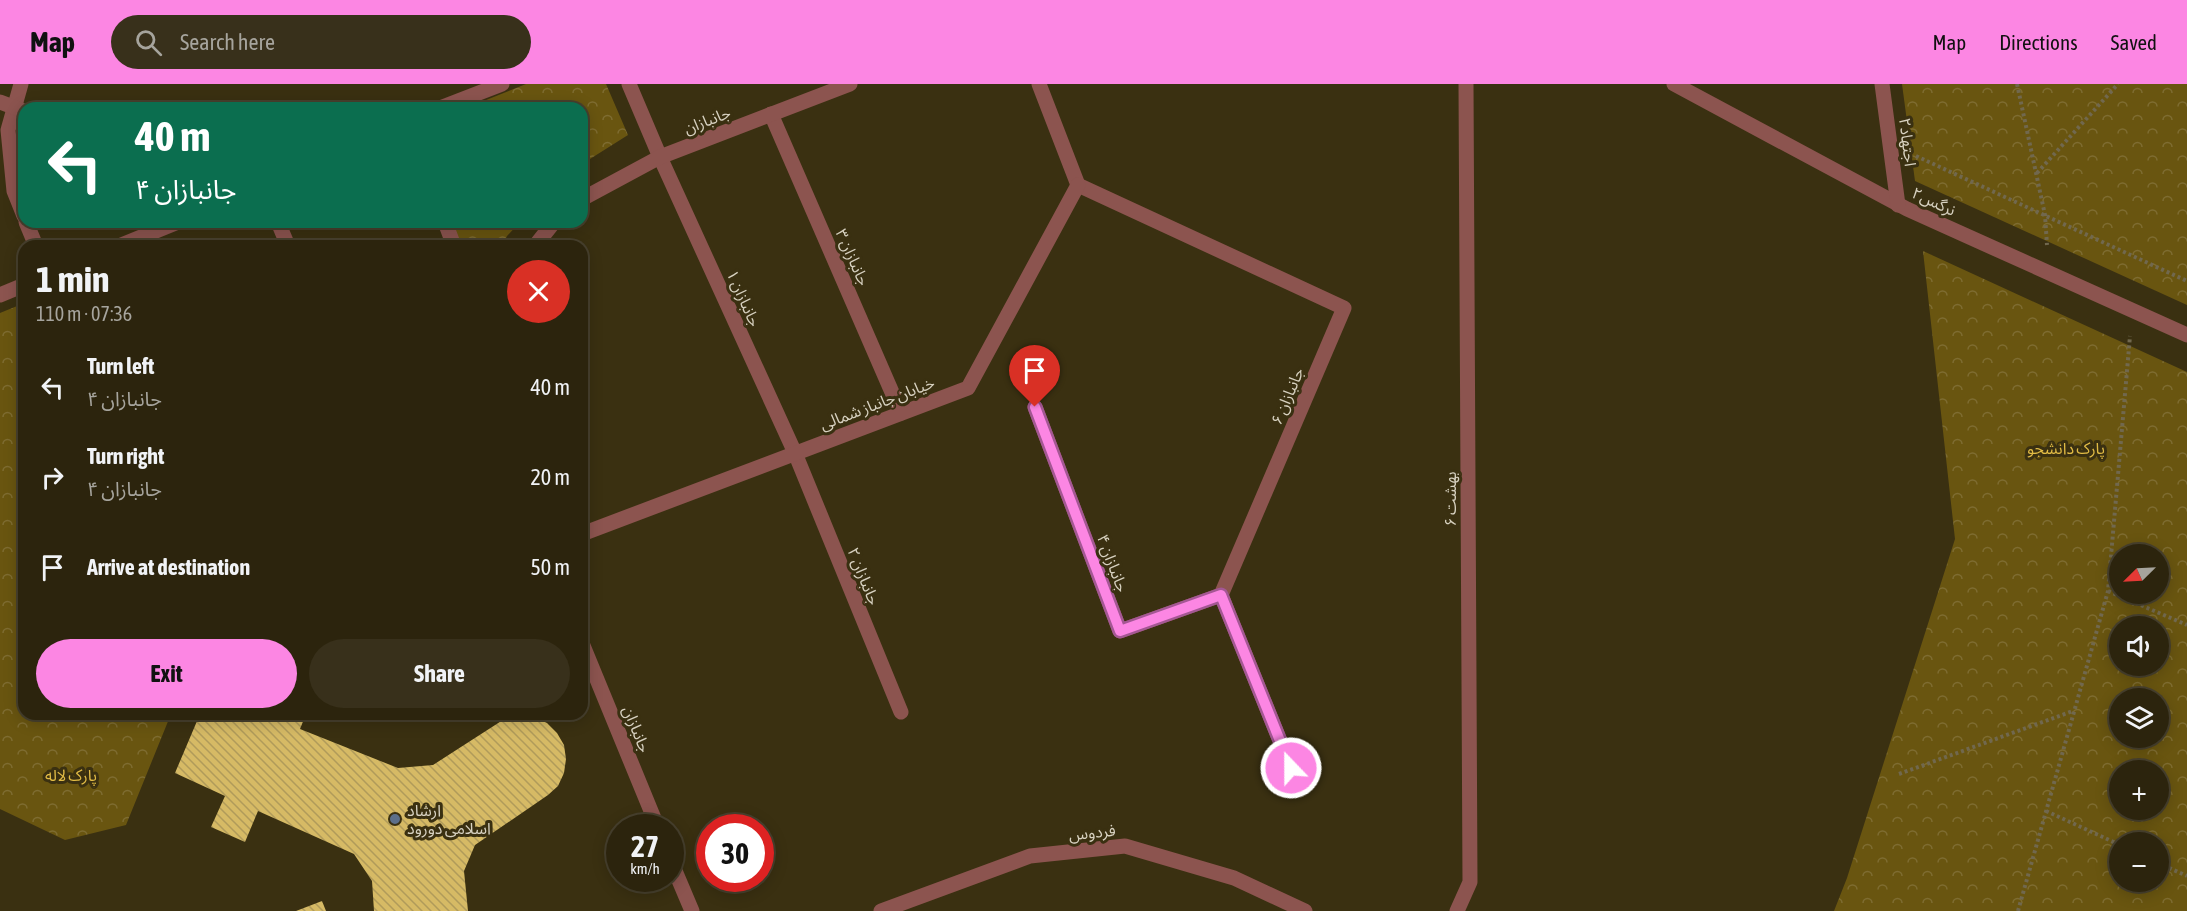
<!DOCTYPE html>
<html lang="en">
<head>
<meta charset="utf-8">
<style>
  body { margin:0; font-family:"Asap Condensed","Noto Sans Arabic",sans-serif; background:#38301b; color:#f1f3f6; height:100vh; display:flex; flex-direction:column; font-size:22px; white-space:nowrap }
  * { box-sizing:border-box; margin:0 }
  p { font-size:20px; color:#a6a49d }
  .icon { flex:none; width:33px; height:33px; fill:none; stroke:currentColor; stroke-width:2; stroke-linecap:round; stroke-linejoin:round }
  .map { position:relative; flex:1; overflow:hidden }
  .drawer { position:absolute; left:18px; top:156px; width:570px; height:480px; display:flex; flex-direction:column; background:#2c240d; border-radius:18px; box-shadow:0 3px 15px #0003,0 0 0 2px #48412e }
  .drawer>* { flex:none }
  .top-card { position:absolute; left:18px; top:18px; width:570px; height:126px; border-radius:18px; box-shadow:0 3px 15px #0003,0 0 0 2px #48412e; background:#0b6e4f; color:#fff; overflow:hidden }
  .needle { width:39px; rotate:246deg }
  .fabs { position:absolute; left:2109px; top:460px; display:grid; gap:12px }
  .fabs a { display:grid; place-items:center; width:60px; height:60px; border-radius:50%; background:#2c240d; box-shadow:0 3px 15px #0003,0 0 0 2px #48412e; font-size:30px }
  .speed { position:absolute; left:606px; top:730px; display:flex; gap:12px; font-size:30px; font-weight:700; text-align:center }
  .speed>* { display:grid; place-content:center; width:78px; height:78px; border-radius:50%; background:#2c240d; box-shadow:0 3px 15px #0003,0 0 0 2px #48412e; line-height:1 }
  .speed small { font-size:15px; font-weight:400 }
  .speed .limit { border:9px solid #d22; background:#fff; color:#111 }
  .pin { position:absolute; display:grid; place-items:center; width:51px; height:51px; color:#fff; margin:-62px -26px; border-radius:50% 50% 50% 0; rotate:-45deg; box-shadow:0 0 6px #0007 }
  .pin .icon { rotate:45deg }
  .me { position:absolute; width:66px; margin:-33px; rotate:338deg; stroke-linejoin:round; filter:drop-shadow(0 0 4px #0008) }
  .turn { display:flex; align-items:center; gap:21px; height:126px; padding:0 18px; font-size:27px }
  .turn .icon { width:78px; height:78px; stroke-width:2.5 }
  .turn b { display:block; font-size:42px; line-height:51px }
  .round { display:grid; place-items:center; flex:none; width:63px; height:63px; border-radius:32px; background:#38301b }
  .summary { display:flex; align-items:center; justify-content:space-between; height:102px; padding:0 18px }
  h1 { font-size:36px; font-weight:700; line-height:45px }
  .action { display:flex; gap:12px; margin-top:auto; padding:12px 18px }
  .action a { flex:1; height:69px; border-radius:36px; background:#fc86e3; color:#111; font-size:24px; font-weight:700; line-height:69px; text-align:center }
  .action a+a { background:#38301b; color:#f1f3f6 }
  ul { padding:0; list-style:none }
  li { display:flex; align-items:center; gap:18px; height:90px; padding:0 18px }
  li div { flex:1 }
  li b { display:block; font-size:22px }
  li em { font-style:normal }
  header { display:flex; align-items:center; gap:36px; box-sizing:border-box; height:84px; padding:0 30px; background:#fc86e3; color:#111 }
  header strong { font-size:28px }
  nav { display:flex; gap:33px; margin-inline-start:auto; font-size:21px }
  .search { width:420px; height:54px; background:#38301b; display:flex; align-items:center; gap:15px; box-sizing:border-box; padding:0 21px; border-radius:33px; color:#a6a49d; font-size:22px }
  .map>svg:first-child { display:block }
</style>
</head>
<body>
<header>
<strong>Map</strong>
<div class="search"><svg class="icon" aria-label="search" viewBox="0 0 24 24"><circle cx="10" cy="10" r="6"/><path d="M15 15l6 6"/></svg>Search here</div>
<nav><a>Map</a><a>Directions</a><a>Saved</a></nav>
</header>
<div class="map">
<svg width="2187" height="827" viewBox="0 0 2187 827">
  <defs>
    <pattern id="park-crowns" width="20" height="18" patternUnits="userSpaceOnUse" patternTransform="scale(1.5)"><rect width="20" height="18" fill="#695510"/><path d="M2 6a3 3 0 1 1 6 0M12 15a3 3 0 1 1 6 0" fill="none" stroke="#7e6c31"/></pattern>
    <pattern id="building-back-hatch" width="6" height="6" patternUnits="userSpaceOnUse" patternTransform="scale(1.5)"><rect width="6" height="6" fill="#d6ba65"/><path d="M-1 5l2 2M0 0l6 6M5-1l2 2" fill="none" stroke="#b09b5a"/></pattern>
  </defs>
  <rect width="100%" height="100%" fill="#3a3011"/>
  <g fill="url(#park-crowns)" fill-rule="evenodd">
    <path d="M526,0h80l22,51 -46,29v-56h-116z"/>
    <path d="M1902,0h285v221l-272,-124z"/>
    <path d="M439,138h81l-13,14 -5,10h-54z"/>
    <path d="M1923,167l264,121v539h-353l13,-33 108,-339zM2120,471h38v39h-38zM2120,543h38v39h-38zM2120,615h38v39h-38zM2120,687h38v39h-38zM2120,759h38v39h-38z"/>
    <path d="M22,220l2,5v405h147l-45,111 -61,15 -65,-31v-496z"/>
  </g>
  <g fill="url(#building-back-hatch)">
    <path d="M200,630h106l-6,15 98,39 35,-3 73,-47 14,-3 14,2 13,6 10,10 7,12 2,14 -2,14 -6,13 -10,9 -73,50 -11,26 4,40h-94l-2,-30 -18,-27 -96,-43 -13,31 -34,-15 14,-31 -50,-23z"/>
    <path d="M322,817l4,10h-30z"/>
  </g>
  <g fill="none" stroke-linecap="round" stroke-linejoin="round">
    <g stroke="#71684e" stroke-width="4" stroke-dasharray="3 3" stroke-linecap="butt">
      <path d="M2017,0l28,131 2,30"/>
      <path d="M1916,72l271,125"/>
      <path d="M2037,89l81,-89"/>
      <path d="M2108,507l79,34"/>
      <path d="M1899,690l174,-63"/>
      <path d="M2046,727l74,34"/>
      <path d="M2158,779l29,13"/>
      <path d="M2018,827l90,-320 22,-255"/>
    </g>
    <g stroke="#8c544f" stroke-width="15">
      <path d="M21,0l-13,46 6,61 10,25"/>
      <path d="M629,0l31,73 135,296 106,259"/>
      <path d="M1039,0l39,101"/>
      <path d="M1674,0l233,125 280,126"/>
      <path d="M1882,0l16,121"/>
      <path d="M0,18l24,9"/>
      <path d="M440,24l62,-24"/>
      <path d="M771,30l130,299"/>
      <path d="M1078,101l266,123 -123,287 70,173"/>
      <path d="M582,115l78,-42 190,-73"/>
      <path d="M26,138l10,24"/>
      <path d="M278,138l10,24"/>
      <path d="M445,138l9,24"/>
      <path d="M119,162l59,-24"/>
      <path d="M535,162l19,-24"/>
      <path d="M0,211l24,-10"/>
      <path d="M1035,323l85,224 101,-36"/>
      <path d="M582,450l386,-146 110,-203"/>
      <path d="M582,559l76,185"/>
      <path d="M670,775l22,52"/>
      <path d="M881,827l149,-55 95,-10 109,32 71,33"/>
      <path d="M1457,827l13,-29 -4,-798"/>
    </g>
  </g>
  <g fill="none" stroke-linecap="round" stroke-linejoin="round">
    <g stroke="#a45794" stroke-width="15">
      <path id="route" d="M1035,323l85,224 101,-36 70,173"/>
    </g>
    <use href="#route" stroke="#fc86e3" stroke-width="10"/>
  </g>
  <circle fill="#5c6f8a" stroke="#3a3011" stroke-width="2" cx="395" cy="735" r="6"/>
  <g text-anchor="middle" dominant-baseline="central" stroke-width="6" stroke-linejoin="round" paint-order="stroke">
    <g font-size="16" fill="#d7d1c0" stroke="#3a3011">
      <text transform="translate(707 36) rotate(-21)">جانبازان</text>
      <text transform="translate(1908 58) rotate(83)">اجتهاد۲</text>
      <text transform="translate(1934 117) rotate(25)">نرگس۲</text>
      <text transform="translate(853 173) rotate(66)">جانبازان ۳</text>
      <text transform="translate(744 214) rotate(66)">جانبازان ۱</text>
      <text transform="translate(1287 312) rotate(-67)">جانبازان ۶</text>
      <text transform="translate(877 319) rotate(-21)">خیابان جانباز شمالی</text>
      <text transform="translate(1450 415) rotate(-90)">بهشت ۶</text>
      <text transform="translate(1113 479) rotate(69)">جانبازان ۴</text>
      <text transform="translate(864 492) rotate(68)">جانبازان ۲</text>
      <text transform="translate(637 645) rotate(68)">جانبازان</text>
      <text transform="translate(1092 748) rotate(-6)">فردوس</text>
    </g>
    <g font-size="16" fill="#e1bb45" stroke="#3a3011">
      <text x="2066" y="364">پارک دانشجو</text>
      <text x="71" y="691">پارک لاله</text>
    </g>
    <g font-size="16" fill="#d7d1c0" stroke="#3a3011" text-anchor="start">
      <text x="407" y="726">ارشاد<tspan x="407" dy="18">اسلامی دورود</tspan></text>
    </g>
  </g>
</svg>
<div class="fabs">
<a><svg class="needle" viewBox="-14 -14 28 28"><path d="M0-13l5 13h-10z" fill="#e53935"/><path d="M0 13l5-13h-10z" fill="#a6a49d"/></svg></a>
<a><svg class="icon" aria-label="sound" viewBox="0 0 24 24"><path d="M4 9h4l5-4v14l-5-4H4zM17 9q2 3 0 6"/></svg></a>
<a><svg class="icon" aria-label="layers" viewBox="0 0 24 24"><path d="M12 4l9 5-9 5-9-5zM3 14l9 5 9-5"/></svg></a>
<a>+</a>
<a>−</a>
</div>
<div class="speed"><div>27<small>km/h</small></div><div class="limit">30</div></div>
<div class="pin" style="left:1035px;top:323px;background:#d93025"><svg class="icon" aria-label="arrive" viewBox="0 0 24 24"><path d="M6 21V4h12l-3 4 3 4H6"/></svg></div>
<svg class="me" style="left:1291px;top:684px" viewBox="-20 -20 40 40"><circle r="17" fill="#fc86e3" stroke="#fff" stroke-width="3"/><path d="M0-11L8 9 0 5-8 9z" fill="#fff"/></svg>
<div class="top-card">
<div class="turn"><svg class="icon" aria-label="left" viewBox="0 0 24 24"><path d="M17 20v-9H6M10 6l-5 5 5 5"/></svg><div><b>40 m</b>جانبازان ۴</div></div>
</div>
<section class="drawer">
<div class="summary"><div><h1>1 min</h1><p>110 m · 07:36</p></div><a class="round" style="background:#d93025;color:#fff"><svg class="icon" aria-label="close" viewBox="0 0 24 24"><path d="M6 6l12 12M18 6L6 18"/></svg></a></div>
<ul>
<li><svg class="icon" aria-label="left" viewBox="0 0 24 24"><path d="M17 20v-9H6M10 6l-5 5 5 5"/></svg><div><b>Turn left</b><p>جانبازان ۴</p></div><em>40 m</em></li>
<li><svg class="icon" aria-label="right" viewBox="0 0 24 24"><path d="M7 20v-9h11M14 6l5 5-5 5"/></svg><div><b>Turn right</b><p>جانبازان ۴</p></div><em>20 m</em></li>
<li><svg class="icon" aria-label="arrive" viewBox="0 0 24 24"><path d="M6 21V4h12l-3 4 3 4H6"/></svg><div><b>Arrive at destination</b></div><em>50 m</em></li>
</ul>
<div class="action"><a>Exit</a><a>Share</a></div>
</section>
</div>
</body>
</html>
